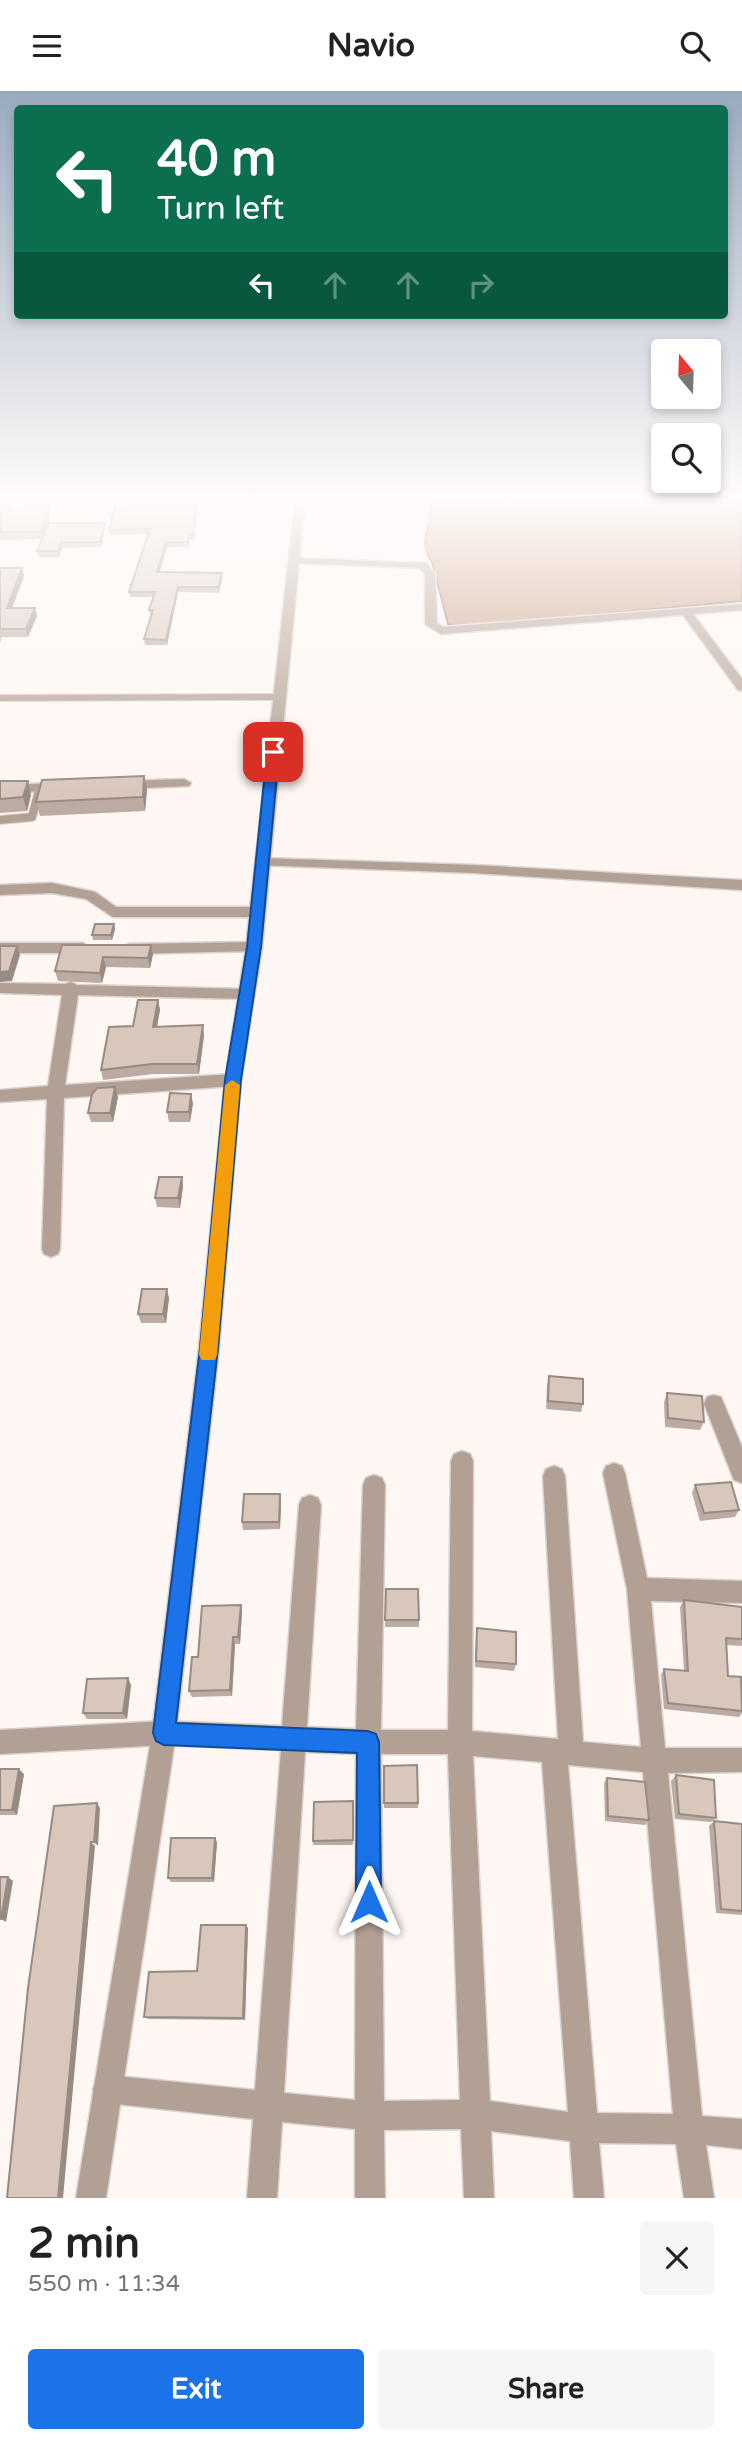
<!DOCTYPE html>
<html lang="en">
<head>
<meta charset="utf-8">
<style>
  body { margin:0; font-family:"Varela Round",sans-serif; background:#f6f6f6; color:#222; height:100vh; display:flex; flex-direction:column; font-size:26px; white-space:nowrap }
  * { box-sizing:border-box; margin:0 }
  p { font-size:23px; color:#767676 }
  .icon { flex:none; width:38px; height:38px; fill:none; stroke:currentColor; stroke-width:2; stroke-linecap:round; stroke-linejoin:round }
  .map { position:relative; height:2107px; overflow:hidden }
  .side { display:flex; flex-direction:column; background:#fff; flex:1 }
  .side>* { flex:none }
  .top-card { position:absolute; left:14px; top:14px; width:714px; height:214px; border-radius:7px; box-shadow:0 4px 10px #0003; background:#0b6e4f; color:#fff; overflow:hidden }
  .needle { width:46px; rotate:341deg }
  .fabs { position:absolute; left:651px; top:248px; display:grid; gap:14px }
  .fabs a { display:grid; place-items:center; width:70px; height:70px; border-radius:7px; background:#fff; box-shadow:0 4px 10px #0003; font-size:35px }
  .pin { position:absolute; display:grid; place-items:center; width:60px; height:60px; color:#fff; margin:-30px; border-radius:14px; box-shadow:0 4px 10px #0006 }
  .me { position:absolute; width:77px; margin:-38px; rotate:0deg; stroke-linejoin:round; filter:drop-shadow(0 0 5px #0008) }
  .turn { display:flex; align-items:center; gap:24px; height:147px; padding:0 28px; font-size:32px }
  .turn .icon { width:91px; height:91px; stroke-width:2.5 }
  .turn b { display:block; font-size:49px; line-height:60px }
  .lanes { display:flex; align-items:center; height:66px; padding:0 28px; background:#0003; justify-content:center; gap:35px; direction:ltr }
  .lanes .off { opacity:.35 }
  .round { display:grid; place-items:center; flex:none; width:74px; height:74px; border-radius:7px; background:#f6f6f6 }
  .head { display:flex; align-items:center; justify-content:space-between; height:119px; padding:0 28px }
  h1 { font-size:42px; font-weight:700; line-height:52px }
  .action { display:flex; gap:14px; margin-top:auto; padding:14px 28px }
  .action a { flex:1; height:80px; border-radius:7px; background:#1a73e8; color:#fff; font-size:28px; font-weight:700; line-height:80px; text-align:center }
  .action a+a { background:#f6f6f6; color:#222 }
  header { display:flex; justify-content:space-between; align-items:center; height:91px; padding:0 28px; background:#fff; font-size:32px; font-weight:700 }
  .map>svg:first-child { display:block }
</style>
</head>
<body>
<header><svg class="icon" aria-label="menu" viewBox="0 0 24 24"><path d="M4 6h16M4 12h16M4 18h16"/></svg>Navio<svg class="icon" aria-label="search" viewBox="0 0 24 24"><circle cx="10" cy="10" r="6"/><path d="M15 15l6 6"/></svg></header>
<div class="map">
<svg width="742" height="2107" viewBox="0 0 742 2107">
  <rect width="100%" height="100%" fill="#fff7f3"/>
  <path fill="#c49a80" stroke="#977864" stroke-width="2" d="M431,409h311v101l-279,26 -15,-3 -16,-62c-16,-22 2,-39 -1,-62z"/>
  <g fill="none" stroke-linecap="round" stroke-linejoin="round">
    <g stroke="#d9d2ce" stroke-width="8">
      <path id="service-far1" d="M0,607l279,-1"/>
    </g>
    <g stroke="#d9d2ce" stroke-width="10">
      <path id="service" d="M0,729l32,-3 7,-26"/>
    </g>
    <g stroke="#d9d2ce" stroke-width="3">
      <g id="minor">
        <path d="M296,467l130,5 9,11 2,49 6,4 299,-23v6l-49,4 49,65v12l-4,-1 -55,-75 -242,19 -16,-10v-50l-5,-6 -128,-5v-4z"/>
        <path d="M184,688l7,4 -2,3 -67,3 -7,-4 7,-4z"/>
        <path d="M63,692l7,4 -2,3 -68,3v-8z"/>
        <path d="M261,767l213,7 268,15v10l-268,-17 -218,-8v-6z"/>
        <path d="M52,792l43,9 21,15h141l7,5 -7,5h-144l-27,-18 -34,-6 -52,2v-10z"/>
        <path d="M254,851l5,1 3,4 -3,4 -131,3 -8,-5 8,-5z"/>
        <path d="M0,852h83l8,5 -8,5h-83z"/>
        <path d="M71,891l6,3 169,4 8,5 -8,5 -168,-4 -13,90 168,-11 8,6 -8,6 -169,12 -4,151 -2,5 -7,3 -7,-3 -2,-5 5,-150 -47,3v-12l48,-4 14,-91 -62,-2v-10l65,1z"/>
        <path d="M714,1304l7,2 21,50v36l-8,-3 -30,-76 3,-7z"/>
        <path d="M462,1360l8,3 3,7 -1,270 86,8 -15,-263 3,-7 8,-3 8,3 3,7 18,266 58,5 -14,-158 -24,-116 3,-7 8,-3 8,3 3,7 22,105 95,3v22l-91,-2 14,147h77v24l-74,1 34,343 40,3v30l-36,-4 8,53h-30l-8,-54 -77,-1 5,55h-30l-4,-57 -79,-10 3,67h-30l-3,-69 -77,1 1,68h-30v-69l-73,-7 -5,76h-30l6,-79 -146,-16 -10,-4 -4,-10 4,-10 10,-4 148,15 26,-340 -117,-5 -164,9v-24l164,-9 118,5 17,-221 3,-7 8,-3 8,3 3,7 -14,222 49,2 7,-244 3,-7 8,-3 8,3 3,7 -4,245h67l3,-269 3,-7zM305,1661l51,2 -1,346 -71,-7zM381,1663h67l12,346 -76,1zM473,1665l69,6 26,350 -78,-11zM568,1674l75,7 30,342 -76,-1z"/>
      </g>
    </g>
    <g stroke="#d9d2ce" stroke-width="3">
      <path id="tertiary" d="M295,409h10l-43,447 -21,133 -22,268 -43,385 -70,465h-30l76,-465 47,-385 26,-268 21,-133z"/>
    </g>
    <use href="#service-far1" stroke="#b3a094" stroke-width="6"/>
    <use href="#service" stroke="#b3a094" stroke-width="8"/>
    <use href="#minor" fill="#b3a094" fill-rule="evenodd"/>
    <use href="#tertiary" fill="#b3a094" fill-rule="evenodd"/>
  </g>
  <g fill="#bbaba2">
    <path d="M0,409l13,1 -4,8 41,7 -6,18 61,-11v6l-4,18 -39,1 -3,9h-21l-1,-6 5,-12 -42,1z"/>
    <path d="M197,413v5l-3,31h-4l-1,7h-22l-7,25 62,1v5l-3,15 -41,-1 -11,53h-22l-1,-6 7,-24h-1l-1,-5 4,-13h-23l-1,-5 20,-58 -39,1 -1,-5 27,-24z"/>
    <path d="M22,477l2,8 -12,32h23l2,8 -9,21h-26l-2,5v-73z"/>
    <path d="M144,685l3,14 -2,21 -105,5 -4,-14z"/>
    <path d="M0,690l31,14 -4,16 -27,2z"/>
    <path d="M114,833l1,5 -3,11h-19l-1,-5z"/>
    <path d="M151,854l2,9 -3,14 -44,-1 -4,16 -44,-2 -3,-10z"/>
    <path d="M158,909l2,10 -3,17 47,8 -5,39h-46l-50,6 -2,-10 32,-44z"/>
    <path d="M118,1006l-5,25h-22l-3,-9z"/>
    <path d="M193,1012l-3,19h-21l-2,-10z"/>
    <path d="M182,1086l1,9 -3,22 -23,-1 -2,-9z"/>
    <path d="M169,1207l-3,25h-25l-3,-9z"/>
    <path d="M549,1285l34,28 -2,8 -35,-3 1,-24z"/>
    <path d="M667,1302l37,29 -4,8 -35,-3 -1,-25z"/>
    <path d="M695,1394l44,25 -4,7 -35,4 -8,-28z"/>
    <path d="M281,1411l-1,27 -37,1 -1,-8z"/>
    <path d="M386,1498l33,31v7h-34z"/>
    <path d="M684,1509l58,7v39l-16,-1 2,31 14,35v2l-3,4 -75,-8 -3,-34 3,-6 20,2 -4,-64z"/>
    <path d="M241,1514l1,7 -2,32h-5l-3,52 -40,1 -3,-6z"/>
    <path d="M477,1537l39,36 -2,7 -39,-4 1,-33z"/>
    <path d="M131,1594l-4,34h-40l-4,-6z"/>
    <path d="M384,1675l34,37v5h-34z"/>
    <path d="M0,1678l24,5 -7,41h-17z"/>
    <path d="M676,1684l40,43 -5,4 -36,-3 -4,-38z"/>
    <path d="M607,1687l42,42 -4,5 -40,-4 -1,-38z"/>
    <path d="M353,1710v44h-40v-4z"/>
    <path d="M714,1730l28,3v91l-26,-2 -7,-87z"/>
    <path d="M217,1751l-3,40h-43l-3,-4z"/>
    <path d="M248,1837l-3,92 -97,-1 -4,-2z"/>
  </g>
  <g fill="#988b84">
    <path d="M8,409h4l1,1 -8,16 -2,-8z"/>
    <path d="M197,413v5l-3,31 -1,-5z"/>
    <path d="M48,417l2,8 -7,23 -2,-7z"/>
    <path d="M105,432v6l-4,18 -1,-5z"/>
    <path d="M61,451l1,6 -3,9 -1,-6z"/>
    <path d="M166,451l1,5 -9,30 -1,-5z"/>
    <path d="M22,477l2,8 -15,40 -2,-8z"/>
    <path d="M222,482v5l-3,15v-6z"/>
    <path d="M178,496v5l-11,53 -1,-5z"/>
    <path d="M35,517l2,8 -9,21 -2,-8z"/>
    <path d="M144,685l3,14 -2,21 -2,-14z"/>
    <path d="M28,690l3,14 -4,16 -4,-14z"/>
    <path d="M114,833l1,5 -3,11 -1,-5z"/>
    <path d="M151,854l2,9 -3,14 -2,-10z"/>
    <path d="M17,855l3,9 -8,26 -12,1v-10z"/>
    <path d="M103,866l3,10 -4,16 -2,-10z"/>
    <path d="M158,909l2,10 -5,27 -2,-10z"/>
    <path d="M203,934l1,10 -5,39 -2,-10z"/>
    <path d="M115,996l3,10 -5,25 -3,-9z"/>
    <path d="M191,1003l2,9 -3,19 -1,-10z"/>
    <path d="M182,1086l1,9 -3,22 -2,-10z"/>
    <path d="M167,1198l2,9 -3,25 -3,-9z"/>
    <path d="M280,1403l1,8 -1,27 -1,-7z"/>
    <path d="M241,1514l1,7 -2,32 -2,-7z"/>
    <path d="M233,1546l2,7 -3,52 -2,-6z"/>
    <path d="M128,1587l3,7 -4,34 -4,-6z"/>
    <path d="M19,1678l5,5 -7,41 -5,-5z"/>
    <path d="M97,1712l3,5 -2,38 -4,-4z"/>
    <path d="M215,1747l2,4 -3,40 -2,-4z"/>
    <path d="M91,1751l4,4 -32,352h-5z"/>
    <path d="M8,1786l5,4 -7,41 -5,-3z"/>
    <path d="M246,1834l2,3 -3,92 -2,-2z"/>
  </g>
  <g fill="#d9c7bc" stroke="#988b84" stroke-width="2">
    <path d="M0,409h8l-5,9 45,-1 -7,24h-41z"/>
    <path d="M117,409h19l-1,6 62,-2 -4,31h-4l-1,7h-22l-9,30 65,1 -3,14h-41l-12,53 -22,-1 9,-29h-4l6,-18h-26l21,-63 -41,1z"/>
    <path d="M49,432h56l-5,19h-39l-3,9h-21z"/>
    <path d="M0,477h22l-15,40h28l-9,21h-26z"/>
    <path d="M144,685l-1,21 -107,5 6,-22z"/>
    <path d="M0,690h28l-5,16 -23,2z"/>
    <path d="M95,833h19l-3,11h-19z"/>
    <path d="M62,854h89l-3,13 -45,-1 -3,16 -45,-2z"/>
    <path d="M0,855h17l-8,25 -9,1z"/>
    <path d="M138,909h20l-5,27 50,-2 -6,39h-45l-51,6 8,-43 24,-1z"/>
    <path d="M115,996l-5,26h-22l4,-19 5,-6z"/>
    <path d="M170,1002l21,1 -2,18h-22z"/>
    <path d="M159,1086h23l-4,21h-23z"/>
    <path d="M142,1198h25l-4,25h-25z"/>
    <path d="M549,1285l34,3v25l-35,-3z"/>
    <path d="M667,1302l35,3 2,26 -36,-4z"/>
    <path d="M731,1391l8,28 -35,3 -9,-28z"/>
    <path d="M244,1403h36l-1,28h-37z"/>
    <path d="M386,1498h32l1,31h-34z"/>
    <path d="M684,1509l58,7v32l-16,-1 2,38 13,1 1,34 -74,-8 -4,-34 24,2z"/>
    <path d="M241,1514l-3,32h-5l-3,53 -41,1 3,-34h6l4,-51z"/>
    <path d="M477,1537l39,4v32l-40,-3z"/>
    <path d="M128,1587l-5,35h-40l4,-34z"/>
    <path d="M417,1674l1,38h-34v-37z"/>
    <path d="M0,1678h19l-7,41h-12z"/>
    <path d="M676,1684l38,5 2,38 -37,-4z"/>
    <path d="M607,1687l38,4 4,38 -41,-4z"/>
    <path d="M353,1710v39l-40,1 1,-39z"/>
    <path d="M97,1712l-3,39h-3l-33,356h-51l21,-210 26,-182z"/>
    <path d="M714,1730l28,3v87l-21,-2z"/>
    <path d="M171,1747h44l-3,40h-44z"/>
    <path d="M0,1786h8l-7,42h-1z"/>
    <path d="M201,1834h45l-3,93 -99,-1 5,-45 48,-1z"/>
  </g>
  <linearGradient id="sky" x2="0" y2="1"><stop stop-color="#99aabe"/><stop offset="0.58" stop-color="#fffbfa"/><stop offset="1" stop-color="#fffbfa" stop-opacity="0"/></linearGradient>
  <rect width="742" height="704" fill="url(#sky)"/>
  <path fill="#1a73e8" stroke="#114b97" stroke-width="2" d="M273,657l6,4 -18,195 -20,133 -23,268 -42,375 192,8 8,3 3,8 2,160 -4,9 -8,3 -9,-3 -4,-9 1,-149 -193,-8 -8,-4 -3,-8 47,-385 25,-268 22,-133 20,-195z"/>
  <path fill="#f59e0b" d="M232,989l8,5 -23,270 -2,5h-13l-3,-5 26,-270z"/>
</svg>
<div class="fabs">
<a><svg class="needle" viewBox="-14 -14 28 28"><path d="M0-13l5 13h-10z" fill="#e53935"/><path d="M0 13l5-13h-10z" fill="#767676"/></svg></a>
<a><svg class="icon" aria-label="search" viewBox="0 0 24 24"><circle cx="10" cy="10" r="6"/><path d="M15 15l6 6"/></svg></a>
</div>
<div class="pin" style="left:273px;top:661px;background:#d93025"><svg class="icon" aria-label="arrive" viewBox="0 0 24 24"><path d="M6 21V4h12l-3 4 3 4H6"/></svg></div>
<svg class="me" style="left:369px;top:1811px" viewBox="-20 -20 40 40"><path d="M0-17L14 15 0 8-14 15z" fill="#1a73e8" stroke="#fff" stroke-width="4"/></svg>
<div class="top-card">
<div class="turn"><svg class="icon" aria-label="left" viewBox="0 0 24 24"><path d="M17 20v-9H6M10 6l-5 5 5 5"/></svg><div><b>40 m</b>Turn left</div></div>
<div class="lanes"><svg class="icon" aria-label="left" viewBox="0 0 24 24"><path d="M17 20v-9H6M10 6l-5 5 5 5"/></svg><svg class="icon off" aria-label="ahead" viewBox="0 0 24 24"><path d="M12 20V5M6 11l6-6 6 6"/></svg><svg class="icon off" aria-label="ahead" viewBox="0 0 24 24"><path d="M12 20V5M6 11l6-6 6 6"/></svg><svg class="icon off" aria-label="right" viewBox="0 0 24 24"><path d="M7 20v-9h11M14 6l5 5-5 5"/></svg></div>
</div>
</div>
<section class="side">
<div class="head"><div><h1>2 min</h1><p>550 m · 11:34</p></div><a class="round"><svg class="icon" aria-label="close" viewBox="0 0 24 24"><path d="M6 6l12 12M18 6L6 18"/></svg></a></div>
<div class="action"><a>Exit</a><a>Share</a></div>
</section>
</body>
</html>
